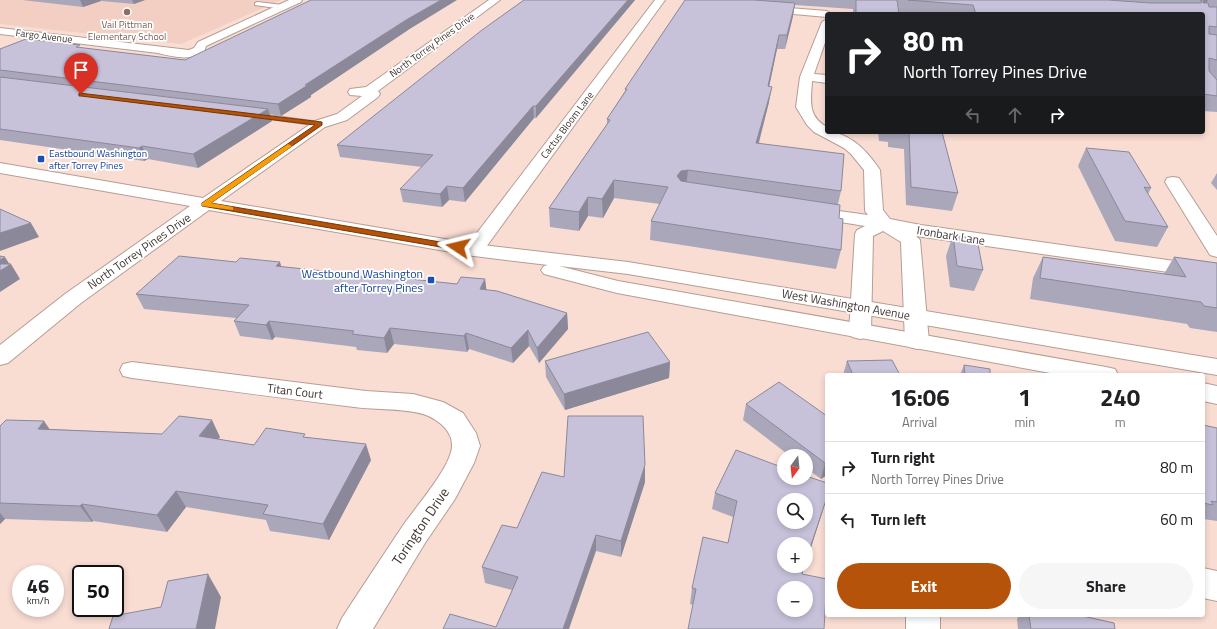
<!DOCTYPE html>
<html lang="en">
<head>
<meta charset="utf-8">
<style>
  body { margin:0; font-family:"Titillium Web",sans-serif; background:#f6f6f6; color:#202124; height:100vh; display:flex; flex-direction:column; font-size:15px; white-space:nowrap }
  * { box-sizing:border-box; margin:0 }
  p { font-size:13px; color:#757577 }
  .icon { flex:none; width:22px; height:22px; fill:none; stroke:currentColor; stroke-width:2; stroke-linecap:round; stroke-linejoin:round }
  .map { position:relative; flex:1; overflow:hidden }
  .drawer { position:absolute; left:825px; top:373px; width:380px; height:244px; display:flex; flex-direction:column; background:#fff; border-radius:4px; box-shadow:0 2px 6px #0003 }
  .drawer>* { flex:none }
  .hud { position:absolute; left:825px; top:12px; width:380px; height:122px; border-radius:4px; box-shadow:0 2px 6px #0003; background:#202124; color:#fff; overflow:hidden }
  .needle { width:26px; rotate:195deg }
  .fabs { position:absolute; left:777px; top:449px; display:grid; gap:8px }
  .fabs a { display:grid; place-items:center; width:36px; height:36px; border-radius:50%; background:#fff; box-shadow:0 2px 6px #0003; font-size:20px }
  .speed { position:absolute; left:12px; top:565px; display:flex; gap:8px; font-size:20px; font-weight:700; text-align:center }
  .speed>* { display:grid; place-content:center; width:52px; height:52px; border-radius:50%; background:#fff; box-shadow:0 2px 6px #0003; line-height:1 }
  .speed small { font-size:10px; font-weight:400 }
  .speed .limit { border:2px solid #111; border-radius:6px; background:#fff; color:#111 }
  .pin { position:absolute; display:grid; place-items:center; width:34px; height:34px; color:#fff; margin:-41px -17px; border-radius:50% 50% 50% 0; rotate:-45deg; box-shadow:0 0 4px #0007 }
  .pin .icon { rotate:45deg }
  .me { position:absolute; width:44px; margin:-22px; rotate:280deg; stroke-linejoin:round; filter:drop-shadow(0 0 3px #0008) }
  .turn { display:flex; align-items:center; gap:14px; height:84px; padding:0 12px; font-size:18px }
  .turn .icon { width:52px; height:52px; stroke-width:2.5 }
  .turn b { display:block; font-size:28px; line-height:34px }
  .lanes { display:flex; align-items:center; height:38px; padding:0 12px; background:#0003; justify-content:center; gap:20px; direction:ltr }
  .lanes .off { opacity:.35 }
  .eta { display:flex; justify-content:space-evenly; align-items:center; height:68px; text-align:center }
  .eta b { font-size:24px; font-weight:700; line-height:28px }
  .action { display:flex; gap:8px; margin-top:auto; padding:8px 12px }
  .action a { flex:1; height:46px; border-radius:24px; background:#b45309; color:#fff; font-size:16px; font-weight:700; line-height:46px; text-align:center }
  .action a+a { background:#f6f6f6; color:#202124 }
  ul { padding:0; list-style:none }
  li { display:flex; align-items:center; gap:12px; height:52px; padding:0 12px; border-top:1px solid #e0e0e0 }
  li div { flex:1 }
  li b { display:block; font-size:15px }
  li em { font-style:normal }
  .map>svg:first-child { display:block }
</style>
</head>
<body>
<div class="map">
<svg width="1217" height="629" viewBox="0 0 1217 629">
  <rect width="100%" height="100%" fill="#f9ddd3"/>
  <path fill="#f2cfc2" d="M0,0h281l-100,44 -181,-20z"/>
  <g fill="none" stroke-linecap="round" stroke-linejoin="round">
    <g stroke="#b69d93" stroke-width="2">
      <g id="lane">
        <path d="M257,2l26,3 3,2 -3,2 -28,-4v-2z"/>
        <path d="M252,113l68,9 4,2 -4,2 -65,-9h-3z"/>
      </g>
    </g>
    <g stroke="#b69d93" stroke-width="2">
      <g id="street">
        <path d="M289,0h13l-1,2 -95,44 -2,6c-14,9 -30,5 -46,1l-158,-19v-6l189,22 5,-2 4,-6z"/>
        <path d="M655,0h10l-184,254 -7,2 -7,-2 -3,-4 3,-4z"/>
        <path d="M764,6l63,5 5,3h-5v3l-67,-6 -1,-2z"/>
        <path d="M827,19v18l-13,37 13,1v8l-15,-2c-1,19 -5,35 15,46v5c23,0 41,20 53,38l3,40 7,9 31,6 296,42v12l-301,-43 4,4 9,102 -4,5 -8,2 -8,-2 -4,-5 -4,-100 -18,-11 -10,5 -2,96 -3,5 -8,2 -8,-2 -3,-5 6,-98 2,-4 8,-4 -55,-9 -6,-1 -3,-4 3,-4 6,-1 58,8 -3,-4 -1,-41 -13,-16 -7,-6 -30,-16 -7,-7 -11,-18 4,-30 22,-55z"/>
        <path d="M1173,177l6,1 38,58v21l-7,-2 -45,-73 2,-4z"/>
        <path d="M132,362l234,29 47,3 30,8 20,11 13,20 4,13 -6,17 -19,36 -30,44 -52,86h-36l5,-11c20,-31 40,-61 60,-91 12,-18 51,-62 50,-82 0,-15 -14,-25 -26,-30 -19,-7 -51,-5 -72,-8 -74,-9 -148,-19 -222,-29l-9,-2 -3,-6 3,-6z"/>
        <path d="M1203,568l14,3v30l-14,-3z"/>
        <rect x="906" y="615" width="34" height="14"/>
      </g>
    </g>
    <g stroke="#b69d93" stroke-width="2">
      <g id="secondary">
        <path d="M489,0h11l-122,91 2,3 -2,3 -31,23 -22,7 -104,74 253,43 154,18 589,97v16l-589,-101 -69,-8 59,15 488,86 9,2 3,6h-57l-444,-82 -73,-19 -3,-4 3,-4 4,-1 -74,-9 -265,-46 -128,93 -73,60 -8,2v-20l65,-51 125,-88 -190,-33v-10l203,35 112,-77 22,-7 25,-18 -12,-1 -2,-3 2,-3 16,-2z"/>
        <path d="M1203,383l14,3v18l-14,-3z"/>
      </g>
    </g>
    <use href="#lane" fill="#fff" fill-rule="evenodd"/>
    <use href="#street" fill="#fff" fill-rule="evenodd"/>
    <use href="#secondary" fill="#fff" fill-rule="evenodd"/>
  </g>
  <g fill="#aba7bb">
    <path d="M22,0h123l-11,4 -33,-3 -18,6z"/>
    <path d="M524,0h111l-99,118h-2l-69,84 -16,-2 -7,7 -39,-5 -3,-13 22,-22 -82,-10 -3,-12z"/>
    <path d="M685,0h532v112l-14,-1v-97h-279l-25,-2v2h-46v-5l-58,-4v2h-1l-1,9 -8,33h-8l-8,37v16l-10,41 82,48 -3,13 3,46 -5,19 -186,-29 1,-19 9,-17 -46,-6 -11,20 -15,-2 -9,15 -29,-4 -1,-19 58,-84v-5l18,-28v-2z"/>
    <path d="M408,30l-97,65v2l-30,19 -11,-2 2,7 -74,47 -50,-9 -4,2 -144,-21v-91l81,-1 104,12z"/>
    <path d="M878,132h64l16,61 -6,18 -46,-6 -2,-56 -16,-2v-5l-9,-1z"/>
    <path d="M1086,148l65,40 -3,6 20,33 -11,20 -42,-6 -37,-75z"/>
    <path d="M1217,173v17l-6,-7z"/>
    <path d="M953,235l30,35 -9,21 -24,-4 -4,-31z"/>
    <path d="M1043,257l121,17 10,-17 43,6v69l-27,-4 -3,-4 -157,-25 3,-21z"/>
    <path d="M236,262l45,5 42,6 68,7 66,4 28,-5 1,11 81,23 1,16 -29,34 -10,-17 -16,17 -44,-14 -2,3 -73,-8 -7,9 -30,-3 -1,-3 -81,-10 -3,3 -32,-4 -6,-15 2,-3 -92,-9 -8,-15z"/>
    <path d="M545,361l125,1 -1,16 -104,32 -19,-33z"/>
    <path d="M847,361l53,14h-57z"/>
    <path d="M964,365l26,10h-30z"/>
    <path d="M746,404l81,12v59l-6,4 -15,-11v-12h-16l-47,-36z"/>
    <path d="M1203,425l14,3v93l-14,-2z"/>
    <path d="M0,426l50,3 170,8 -2,2 36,6 52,-8 65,23 -42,80 -59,-9 -4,-11 -80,-13 -19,25 -74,-11 -1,1 -87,-3 -5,5z"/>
    <path d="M564,477l81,5 -24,75 -25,-6 -100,76 16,-37 -27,-7 -3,-16z"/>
    <path d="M715,493l108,17 -17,53v-19l-22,22h21l-3,8 -109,31 -3,-1 2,-16 36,-45 5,-26 -21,-8z"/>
    <path d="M1019,615h59l37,14h-97l-1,-10z"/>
  </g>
  <g fill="#8b8899">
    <path d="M80,0h20l1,1 -18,6z"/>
    <path d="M132,0h13l-11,4z"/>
    <path d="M441,0h16l-49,30 -97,65v2l-30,19 -3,-12 27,-19 101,-65z"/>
    <path d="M628,0h7l-99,118v-12z"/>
    <path d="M1205,0h3l-5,10v-9z"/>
    <path d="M795,3l-2,13 -8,33 2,-14z"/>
    <path d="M779,35l-2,14 -11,53 2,-16z"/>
    <path d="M772,87l-3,15 -15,58 2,-17z"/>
    <path d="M533,106l1,12 -69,84 -2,-14z"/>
    <path d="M268,109l4,12 -74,47 -5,-14z"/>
    <path d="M142,146l6,13 -4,2 -5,-13z"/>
    <path d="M688,170l-2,18 -9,-12 4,-5z"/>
    <path d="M614,180v18l-11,20 -1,-19z"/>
    <path d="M447,186l2,14 -7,7 -2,-13z"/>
    <path d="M588,197v19l-9,15v-19z"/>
    <path d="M31,223l8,14 -39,14v-18z"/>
    <path d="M5,257l5,8 1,-1 9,15 -20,13v-32z"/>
    <path d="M280,262l4,15 -8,-11z"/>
    <path d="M485,279l2,15 -7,-5z"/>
    <path d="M567,313l1,16 -29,34 -2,-15z"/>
    <path d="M269,321l6,16 -3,3 -6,-15z"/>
    <path d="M390,328l4,16 -7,9 -3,-15z"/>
    <path d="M528,330l1,16 -16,17 -2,-15z"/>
    <path d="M466,333l3,16 -2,3 -3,-16z"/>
    <path d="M670,362l-1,16 -104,32 -1,-16z"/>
    <path d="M212,420l8,17 -13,16 -8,-17z"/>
    <path d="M44,421l11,16 -17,-8z"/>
    <path d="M366,444l5,16 -42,80 -6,-16z"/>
    <path d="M827,462v13l-6,4 4,-16z"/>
    <path d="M645,465v17l-24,75v-16z"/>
    <path d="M176,491l10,16 -19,25 -10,-17z"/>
    <path d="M827,497l-4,13 -17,53v-3z"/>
    <path d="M82,504l11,17 -1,1 -12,-16z"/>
    <path d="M0,513l5,6 -5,5z"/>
    <path d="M596,535v16l-27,78h-6z"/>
    <path d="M208,574l13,23 -6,32h-19z"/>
  </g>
  <g fill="#c7c2da" stroke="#8b8899" fill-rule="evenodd">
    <path d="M311,0h130l-35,20 -101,65h3l-30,19 -278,-34v-21l26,-10 54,6 -4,2 109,13z"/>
    <path d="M524,0h104l-92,106h-3l-70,82 -16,-2 -7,8 -40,-5 33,-34 -96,-10 145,-115z"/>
    <path d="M685,0h69l41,3 -8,32h-8l-11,51 4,1 -16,56 88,11 -3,37 -153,-21 -7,1 -4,5 4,5 159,24 -1,13 4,1 -2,31 -190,-29 17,-34 -54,-7 -12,19 -14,-2 -9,15 -30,-4 61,-88 -3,-1 20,-30h-2z"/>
    <path d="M856,0h41l2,14h-43z"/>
    <path d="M908,0h200l43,3h50l1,-2 -2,-1h5l-2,1v2h5l1,4h8v20l-8,-1v8l8,1v25l-8,-2v13l8,9v16l-14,-2v-80h-227l-3,-9z"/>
    <path d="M0,77l268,32 -75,45 -51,-8 -3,2 -139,-19z"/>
    <path d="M908,132h34l16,61 -47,-6 -2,-55z"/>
    <path d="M1086,148l43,4 22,36 -7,-1 24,40 -43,-6z"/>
    <path d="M0,209l31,14 -31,10z"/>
    <path d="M953,235l24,4 6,31 -26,-4z"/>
    <path d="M0,256l5,1 -5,3z"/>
    <path d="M179,256l57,6 4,-4 40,4 -4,4 47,5 -2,2 70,7 1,-3 65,7 4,-7 24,2 -5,10 17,2 70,22 -30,35 -9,-18 -17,18 -45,-15 -2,3 -74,-8 -6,10 -32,-4 2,-3 -85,-10 -3,4 -32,-4 15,-16 -113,-11z"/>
    <path d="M1043,257l143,20 -12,-20 43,6v45l-13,-2 -3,-4 -161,-24z"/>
    <path d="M0,264h11l-11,7z"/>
    <path d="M648,332l22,30 -106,32 -19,-33z"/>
    <path d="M892,360l8,15h-47l-6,-14z"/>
    <path d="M964,365l26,4v6h-25z"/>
    <path d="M779,382l48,34v46l-2,1 -79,-59z"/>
    <path d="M179,416l33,4 -13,16 55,9 12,-17 39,6 -2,3 63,7 -43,80 -60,-10 5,-9 -92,-14 -19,24 -75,-11 -2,2 -80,-3v-77l6,-6 38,1 -6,8 124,5z"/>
    <path d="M568,416h75l2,49 -24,76 -25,-6 -33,94h-120l7,-15 46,13 22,-50 -36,-10 20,-42 15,3 25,-56 22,5z"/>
    <path d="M1203,425l14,3v74l-6,-1 2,4 -10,-2z"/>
    <path d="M736,450l48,18v10h22v-2l21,7v14l-21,63v-16h-22v22h20l-2,8 25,5 -3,50h-136l8,-40 -4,-1 11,-51 25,6 9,-42 -22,-8zM784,500h22v22h-22zM784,588h22v22h-22z"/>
    <path d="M208,574l-12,55h-87l4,-13 48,-9 7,-26z"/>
    <path d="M1029,615h49l36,8 1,6h-84z"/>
  </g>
  <path fill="#b45309" stroke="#753606" d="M79,93l243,29v3l-111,78 247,42 5,2 -5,3 -256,-44v-3l113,-78 -234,-29h-2z"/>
  <path fill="#f59e0b" d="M288,144l4,2 -1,1 -80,56 22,4v3l-31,-4v-3z"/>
  <circle fill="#8d6e63" stroke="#fff" stroke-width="1.5" cx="127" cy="12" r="4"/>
  <g fill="#1a4fb4" stroke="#fff" stroke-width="1.5">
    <rect x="37" y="155" width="8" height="8" rx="2"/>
    <rect x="427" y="276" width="8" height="8" rx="2"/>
  </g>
  <g text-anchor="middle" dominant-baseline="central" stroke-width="3.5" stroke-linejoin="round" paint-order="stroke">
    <g font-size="10" fill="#785e54" stroke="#fff">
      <text x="127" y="24">Vail Pittman<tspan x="127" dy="12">Elementary School</tspan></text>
    </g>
    <g font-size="10" fill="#3e332f" stroke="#fff">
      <text transform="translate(44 36) rotate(7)">Fargo Avenue</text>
      <text transform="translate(432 45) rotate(-36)">North Torrey Pines Drive</text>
      <text transform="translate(567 125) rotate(-53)">Cactus Bloom Lane</text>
    </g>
    <g font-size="10" fill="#164399" stroke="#fff" text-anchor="start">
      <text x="49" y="153">Eastbound Washington<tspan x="49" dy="12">after Torrey Pines</tspan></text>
    </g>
    <g font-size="12" fill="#3e332f" stroke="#fff">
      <text transform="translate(951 235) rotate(9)">Ironbark Lane</text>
      <text transform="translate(139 251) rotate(-35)">North Torrey Pines Drive</text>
      <text transform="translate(846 304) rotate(10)">West Washington Avenue</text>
      <text transform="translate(295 391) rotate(7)">Titan Court</text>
    </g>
    <g font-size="12" fill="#164399" stroke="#fff" text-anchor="end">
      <text x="423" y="273">Westbound Washington<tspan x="423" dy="14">after Torrey Pines</tspan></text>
    </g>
    <g font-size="14" fill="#3e332f" stroke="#fff">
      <text transform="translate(420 526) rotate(-56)">Torington Drive</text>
    </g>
  </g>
</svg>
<div class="fabs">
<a><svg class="needle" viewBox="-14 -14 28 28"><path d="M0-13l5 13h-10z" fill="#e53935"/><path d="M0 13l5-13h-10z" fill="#757577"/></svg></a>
<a><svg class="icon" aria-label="search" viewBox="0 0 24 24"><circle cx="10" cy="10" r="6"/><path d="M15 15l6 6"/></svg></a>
<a>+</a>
<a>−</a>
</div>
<div class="speed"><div>46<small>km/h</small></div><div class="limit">50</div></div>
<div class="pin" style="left:81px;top:94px;background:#d93025"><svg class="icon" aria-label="arrive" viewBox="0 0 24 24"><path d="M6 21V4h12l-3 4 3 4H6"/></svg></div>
<svg class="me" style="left:458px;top:247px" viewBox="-20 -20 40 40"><path d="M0-17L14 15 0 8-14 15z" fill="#b45309" stroke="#fff" stroke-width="4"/></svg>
<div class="hud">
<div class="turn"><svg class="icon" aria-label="right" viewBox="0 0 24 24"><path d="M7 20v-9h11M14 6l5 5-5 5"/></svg><div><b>80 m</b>North Torrey Pines Drive</div></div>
<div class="lanes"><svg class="icon off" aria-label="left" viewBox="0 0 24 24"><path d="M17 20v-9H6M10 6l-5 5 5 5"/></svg><svg class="icon off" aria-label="ahead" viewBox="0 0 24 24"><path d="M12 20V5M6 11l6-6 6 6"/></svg><svg class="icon" aria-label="right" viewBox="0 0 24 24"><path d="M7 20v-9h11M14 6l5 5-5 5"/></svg></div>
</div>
<section class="drawer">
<div class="eta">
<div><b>16:06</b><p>Arrival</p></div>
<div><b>1</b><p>min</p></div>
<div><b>240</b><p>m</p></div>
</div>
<ul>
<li><svg class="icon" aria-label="right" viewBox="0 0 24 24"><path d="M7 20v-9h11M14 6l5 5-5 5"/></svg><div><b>Turn right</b><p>North Torrey Pines Drive</p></div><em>80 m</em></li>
<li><svg class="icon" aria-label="left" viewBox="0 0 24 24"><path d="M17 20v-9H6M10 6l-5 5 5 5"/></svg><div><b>Turn left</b></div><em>60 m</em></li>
</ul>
<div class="action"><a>Exit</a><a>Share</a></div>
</section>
</div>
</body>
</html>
